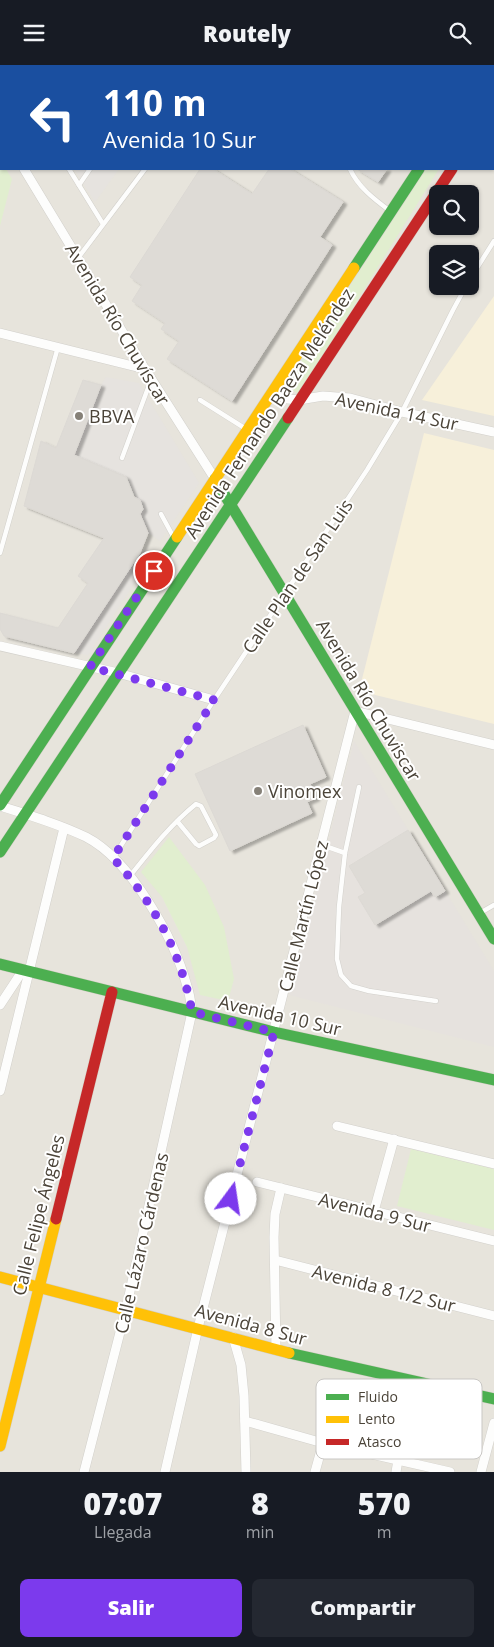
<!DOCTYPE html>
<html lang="es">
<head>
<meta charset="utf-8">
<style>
  body { margin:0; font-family:"Open Sans",sans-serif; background:#242831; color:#f1f3f6; height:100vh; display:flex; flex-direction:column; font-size:19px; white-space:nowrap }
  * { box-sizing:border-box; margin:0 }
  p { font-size:16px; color:#9ea1a6 }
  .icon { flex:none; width:28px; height:28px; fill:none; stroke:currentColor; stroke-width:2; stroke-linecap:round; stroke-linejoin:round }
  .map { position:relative; height:1407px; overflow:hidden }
  .details { display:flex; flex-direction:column; background:#171b24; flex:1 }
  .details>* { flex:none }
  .top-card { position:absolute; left:0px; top:0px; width:495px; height:105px; box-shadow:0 1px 4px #0004; background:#1a4fa0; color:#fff; overflow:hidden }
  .controls { position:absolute; left:429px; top:120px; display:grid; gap:10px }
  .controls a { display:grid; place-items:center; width:50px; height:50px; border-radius:8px; background:#171b24; box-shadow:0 1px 4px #0004; font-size:25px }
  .pin { position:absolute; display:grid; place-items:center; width:42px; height:42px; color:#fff; margin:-21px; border:2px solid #fff; border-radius:50%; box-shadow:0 1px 5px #0007 }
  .me { position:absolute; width:55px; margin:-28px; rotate:14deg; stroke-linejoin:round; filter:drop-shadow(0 0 4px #0008) }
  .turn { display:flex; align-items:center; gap:18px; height:105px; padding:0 20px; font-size:22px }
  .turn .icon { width:65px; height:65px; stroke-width:2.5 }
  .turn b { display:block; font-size:35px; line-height:42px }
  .eta { display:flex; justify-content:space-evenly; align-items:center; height:85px; text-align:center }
  .eta b { font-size:30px; font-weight:800; line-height:35px }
  .cta { display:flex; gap:10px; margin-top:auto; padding:10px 20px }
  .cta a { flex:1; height:58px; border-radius:8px; background:#7c3aed; color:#fff; font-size:20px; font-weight:800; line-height:58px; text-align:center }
  .cta a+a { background:#242831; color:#f1f3f6 }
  header { display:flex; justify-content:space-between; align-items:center; height:65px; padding:0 20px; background:#171b24; font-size:22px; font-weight:800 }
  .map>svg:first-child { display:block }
</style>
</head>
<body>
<header><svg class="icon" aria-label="menu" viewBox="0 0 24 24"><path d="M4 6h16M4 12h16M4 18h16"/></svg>Routely<svg class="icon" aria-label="search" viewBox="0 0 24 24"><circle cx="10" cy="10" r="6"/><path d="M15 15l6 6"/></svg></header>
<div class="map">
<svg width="494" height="1407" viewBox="0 0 494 1407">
  <defs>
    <filter id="shadow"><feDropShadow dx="4" dy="2.5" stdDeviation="1" flood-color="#0004"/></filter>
  </defs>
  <rect width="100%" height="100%" fill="#f4f2ee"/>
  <path fill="#e7e4dc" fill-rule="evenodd" d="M0,0h494v1407h-494zM1,1h493v103h-493zM438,129h32v32h-32zM438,189h32v32h-32z"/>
  <path fill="#e6e2de" d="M354,676l140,230v76l-205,-52z"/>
  <g fill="#e1eecf">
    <path d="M0,94l1,10h5l6,10 -12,47z"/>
    <path d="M426,104h13l-140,225 -14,-8z"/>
    <path d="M169,772l36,48 19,42 10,52 -6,22 -28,-6 -13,-48 -25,-50 -21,-25z"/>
    <path d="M411,1084l83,20v61l-97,-24z"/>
  </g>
  <g fill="#f7f0da">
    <path d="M494,231v120l-72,-16z"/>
    <path d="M424,368l70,17v274l-135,-33z"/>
  </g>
  <g fill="#e6e3df">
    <path d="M74,104h45l-24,33z"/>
    <path d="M106,312l33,6 60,100 -39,58 -12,-8 -22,-56 -52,-22 27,-70z"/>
    <path d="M140,488l9,7 -61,95 -14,-2z"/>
  </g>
  <g fill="#dedbd6" stroke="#dcd9d4" filter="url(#shadow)">
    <path d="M200,104h13l39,25 17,-25h21l53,33 -23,35 12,8 -100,156 -65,-42 12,-18 -18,-12 4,-6 -33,-22 10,-16 -12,-8z"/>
    <path d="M357,104h30l-9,13z"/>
    <path d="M83,315l18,5 -27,70 52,22 8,20 6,3 3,9 -3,5 8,19 -8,20 -66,100 -70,-17 -4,-7v-16l58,15 30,-45 -10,-7 26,-38 -80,-32 17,-65 15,7z"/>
    <path d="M303,660l23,52 -16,7 6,14 -9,4 5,11 -82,38 -35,-77z"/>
    <path d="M408,765l37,61 -10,6 -4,-6 -56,34 -17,-28 7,-4 -16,-27z"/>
  </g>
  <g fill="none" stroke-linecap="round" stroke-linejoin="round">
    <g stroke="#d2d0cb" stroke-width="5.5">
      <g id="lane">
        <path d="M418,1l1,-1"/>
        <path d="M69,104l34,55"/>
        <path d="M350,104c8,18 24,30 40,42"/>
        <path d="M79,120l11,-16"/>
        <path d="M78,193l67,-89"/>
        <path d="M470,214l24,-38"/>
        <path d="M200,335l46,29"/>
        <path d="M122,393l29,-78"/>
        <path d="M161,449l13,24"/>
        <path d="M0,488l58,-206"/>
        <path d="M322,780l23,8 14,-66"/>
        <path d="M345,788l-6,54 -2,52 4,16 10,11 18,5 67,10"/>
        <path d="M113,793l101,-158 153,-230 35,-58 51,-102 13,-24"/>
        <path d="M130,811c20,-25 40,-51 66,-72l5,2 15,29 -2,3 -15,8 -3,-2 -19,-23"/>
        <path d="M480,848l14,-8"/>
      </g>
    </g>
    <g stroke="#d2d0cb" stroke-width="10">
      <g id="street">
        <path d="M184,0l5,1"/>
        <path d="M0,65l1,2"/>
        <path d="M24,104l121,200 70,110"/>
        <path d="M0,268l145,36"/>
        <path d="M271,328l17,6 11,1 24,-4 27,2 52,14 92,20"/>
        <path d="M0,581l118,27 96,27"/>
        <path d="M0,741c29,9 59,18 86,31 45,23 88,101 101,149 3,8 4,18 5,26l-66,297 -42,163"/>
        <path d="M0,940l23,-35"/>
        <path d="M0,1026l64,-263"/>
        <path d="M337,1061l157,38"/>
        <path d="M257,1117l237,59"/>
        <path d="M374,1146l20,-72"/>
        <path d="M275,1195l219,56"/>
        <path d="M233,1272l8,28 3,31 2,76"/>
        <path d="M276,1285l-2,-113 1,-23 6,-26"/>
        <path d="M245,1356l78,22 127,29"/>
        <path d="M165,1407l33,-144 157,-617 139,34"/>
        <path d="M315,1407l8,-29"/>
        <path d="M396,1407l2,-12"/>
        <path d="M481,1407l13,-49"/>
      </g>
    </g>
    <g stroke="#d3cfc5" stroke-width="12">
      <g id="fast">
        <path d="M354,203l65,-99"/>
        <path d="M215,414l279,460"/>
        <path d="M0,740l177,-268"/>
        <path d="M0,787l288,-434"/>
        <path d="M0,899l274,68 220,48"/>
        <path d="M289,1288l205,46"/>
      </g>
    </g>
    <g stroke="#d3cfc5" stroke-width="12">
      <g id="slow">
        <path d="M177,472l177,-269"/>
        <path d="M0,1212l289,76"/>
        <path d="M0,1381l56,-227"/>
      </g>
    </g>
    <g stroke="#d3cfc5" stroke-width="12">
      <g id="jam">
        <path d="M486,1l1,-1"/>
        <path d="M288,353l164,-249"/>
        <path d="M56,1154l56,-227"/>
      </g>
    </g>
    <use href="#lane" stroke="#fdfdfc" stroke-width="4.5"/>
    <use href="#street" stroke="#fdfdfc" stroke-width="9"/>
    <use href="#fast" stroke="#4caf50" stroke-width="11"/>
    <use href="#slow" stroke="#ffc107" stroke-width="11"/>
    <use href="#jam" stroke="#c62828" stroke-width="11"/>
  </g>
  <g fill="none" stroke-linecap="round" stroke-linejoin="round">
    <path stroke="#7c3aed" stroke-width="9" stroke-dasharray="0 16.2" d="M154,506l-64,96 124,33 -101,158c41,45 68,94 79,154l82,20 -43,167"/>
  </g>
  <g fill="#868178" stroke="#fff" stroke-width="2">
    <circle cx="79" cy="351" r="5"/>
    <circle cx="258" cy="726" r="5"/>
  </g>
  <g text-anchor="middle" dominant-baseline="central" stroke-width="4" stroke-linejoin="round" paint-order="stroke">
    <g font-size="18" fill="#4b4439" stroke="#fff">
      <text transform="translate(118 259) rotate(59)">Avenida Río Chuvíscar</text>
      <text transform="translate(397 346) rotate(12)">Avenida 14 Sur</text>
      <text transform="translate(269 348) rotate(-57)">Avenida Fernando Baeza Meléndez</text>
      <text transform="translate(297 511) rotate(-56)">Calle Plan de San Luis</text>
      <text transform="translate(369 635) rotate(59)">Avenida Río Chuviscar</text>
      <text transform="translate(303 851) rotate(-76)">Calle Martín López</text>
      <text transform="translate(280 950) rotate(13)">Avenida 10 Sur</text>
      <text transform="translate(375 1147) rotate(14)">Avenida 9 Sur</text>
      <text transform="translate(38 1150) rotate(-76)">Calle Felipe Ángeles</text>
      <text transform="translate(141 1178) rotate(-77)">Calle Lázaro Cárdenas</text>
      <text transform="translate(384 1223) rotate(14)">Avenida 8 1/2 Sur</text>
      <text transform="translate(251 1259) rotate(15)">Avenida 8 Sur</text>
    </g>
    <g font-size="18" fill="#4b4439" stroke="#fff" text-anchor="start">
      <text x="89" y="351">BBVA</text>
      <text x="268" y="726">Vinomex</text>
    </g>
  </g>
  <rect x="316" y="1314" width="166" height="80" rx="8" fill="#fff" stroke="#c9c7c4" stroke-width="1"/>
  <rect x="326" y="1329" width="23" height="6" fill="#4caf50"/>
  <rect x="326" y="1351" width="23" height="7" fill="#ffc107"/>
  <rect x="326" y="1374" width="23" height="6" fill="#c62828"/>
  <g font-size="14" fill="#4b4439">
    <text x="358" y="1337">Fluido</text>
    <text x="358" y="1359">Lento</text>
    <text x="358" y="1382">Atasco</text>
  </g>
</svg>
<div class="controls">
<a><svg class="icon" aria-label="search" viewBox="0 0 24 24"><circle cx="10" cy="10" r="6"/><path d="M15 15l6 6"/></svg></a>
<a><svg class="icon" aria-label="layers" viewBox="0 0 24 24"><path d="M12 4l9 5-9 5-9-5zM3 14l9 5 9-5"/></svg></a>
</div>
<div class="pin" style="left:154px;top:506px;background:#d93025"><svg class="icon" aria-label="arrive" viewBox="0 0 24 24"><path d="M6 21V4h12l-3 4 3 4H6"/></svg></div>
<svg class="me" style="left:231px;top:1134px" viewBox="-20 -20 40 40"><circle r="19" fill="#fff"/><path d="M0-13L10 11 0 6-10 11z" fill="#7c3aed"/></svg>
<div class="top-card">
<div class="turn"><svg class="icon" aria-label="left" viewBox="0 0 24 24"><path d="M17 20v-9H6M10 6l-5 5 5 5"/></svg><div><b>110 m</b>Avenida 10 Sur</div></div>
</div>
</div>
<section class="details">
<div class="eta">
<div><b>07:07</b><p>Llegada</p></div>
<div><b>8</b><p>min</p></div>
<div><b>570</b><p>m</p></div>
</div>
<div class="cta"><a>Salir</a><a>Compartir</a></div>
</section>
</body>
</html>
